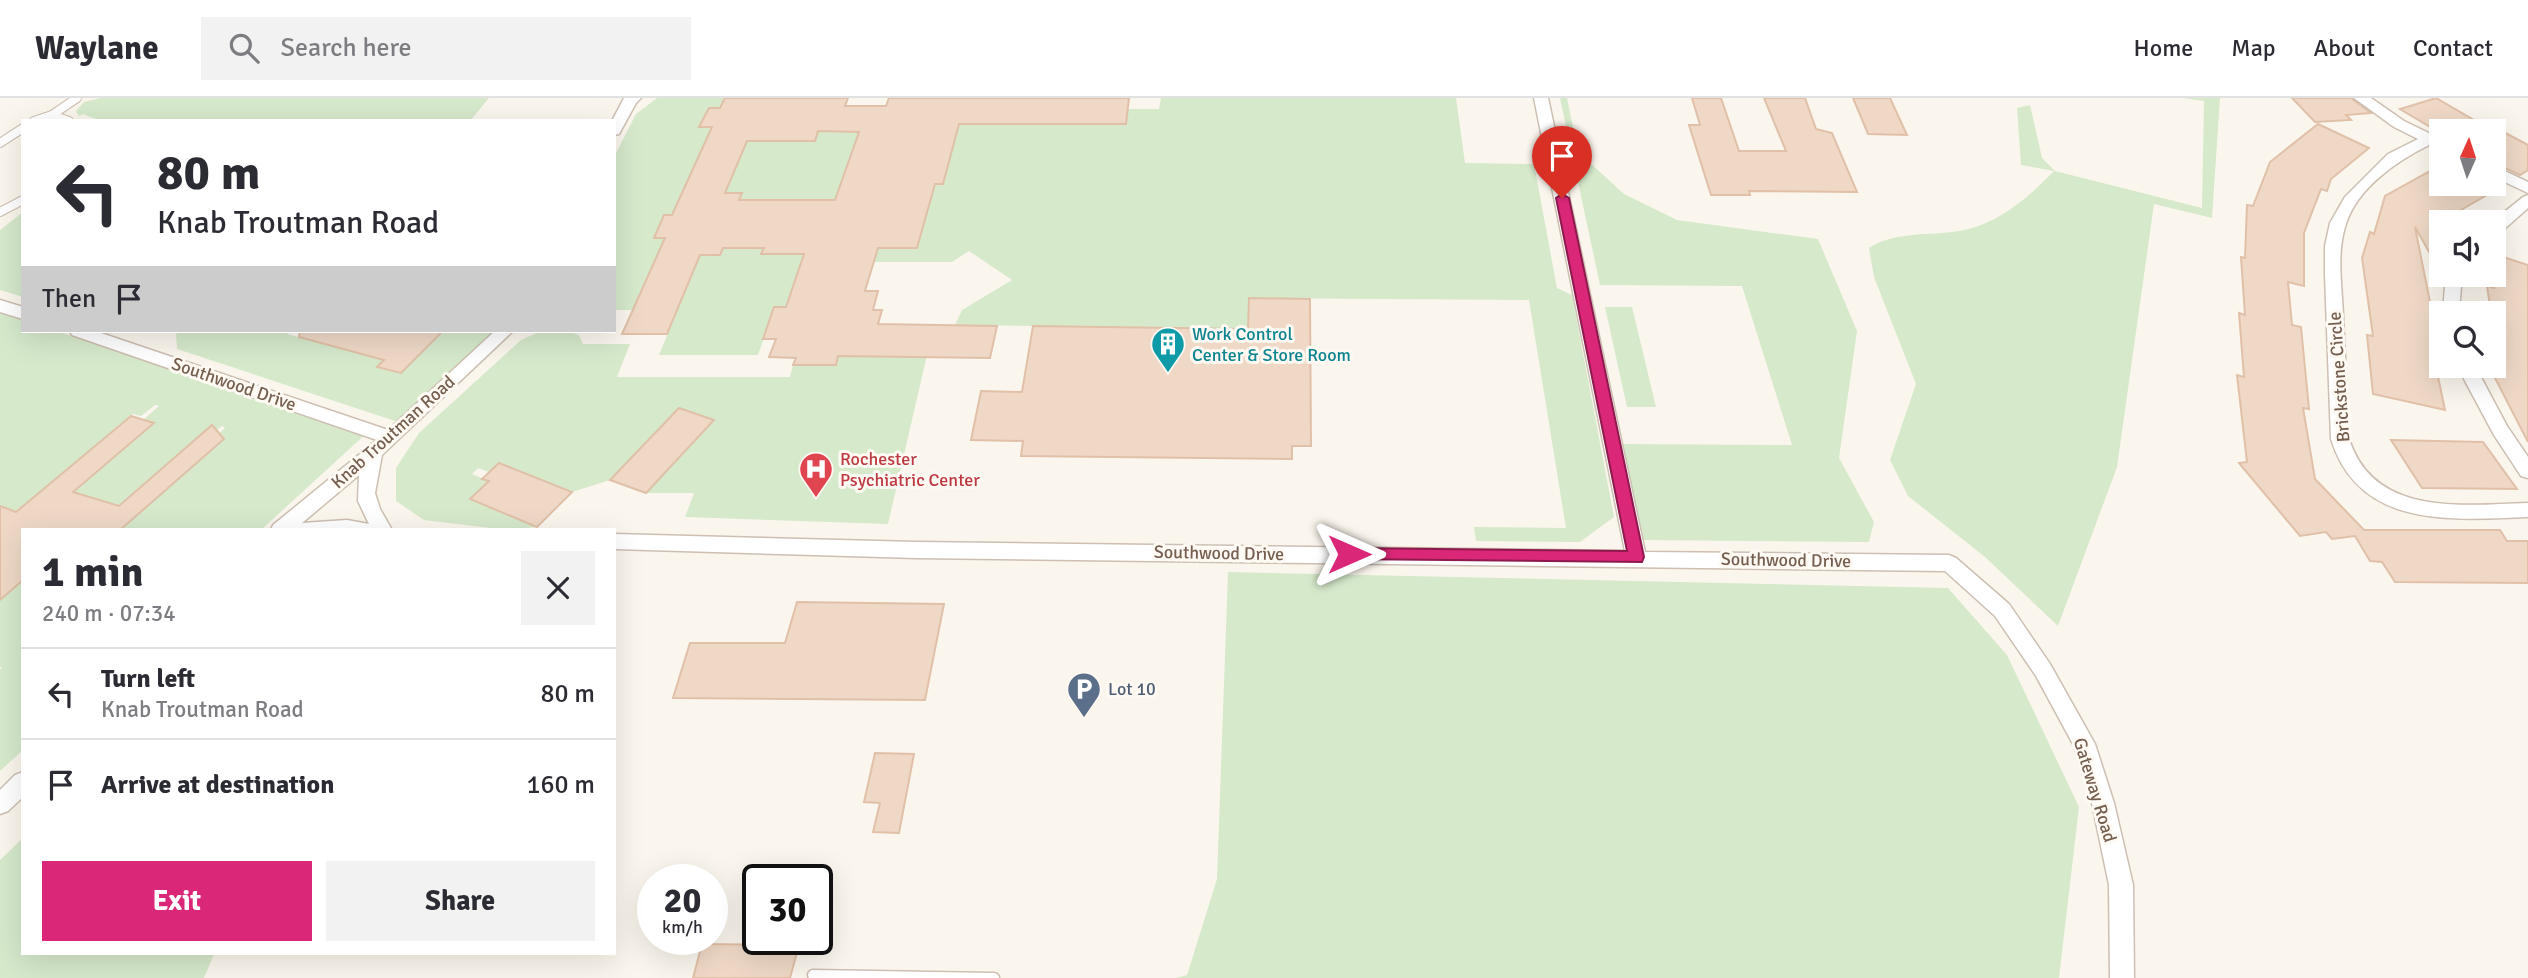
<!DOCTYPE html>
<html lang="en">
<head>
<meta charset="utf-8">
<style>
  body { margin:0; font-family:Signika,sans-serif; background:#f2f2f3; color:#2b2b33; height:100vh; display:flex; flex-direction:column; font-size:26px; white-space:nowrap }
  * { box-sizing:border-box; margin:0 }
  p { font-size:23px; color:#7c7c81 }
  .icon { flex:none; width:38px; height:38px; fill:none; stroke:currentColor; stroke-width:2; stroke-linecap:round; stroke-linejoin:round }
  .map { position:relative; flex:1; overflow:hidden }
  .panel { position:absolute; left:21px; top:430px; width:595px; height:427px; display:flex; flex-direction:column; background:#fff; border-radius:0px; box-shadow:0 7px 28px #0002 }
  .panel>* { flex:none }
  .banner { position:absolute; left:21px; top:21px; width:595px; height:214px; border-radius:0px; box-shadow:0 7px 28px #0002; background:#fff; color:#2b2b33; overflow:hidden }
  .needle { width:46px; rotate:3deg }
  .buttons { position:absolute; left:2429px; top:21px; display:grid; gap:14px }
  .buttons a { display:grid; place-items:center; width:77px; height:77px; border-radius:0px; background:#fff; box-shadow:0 7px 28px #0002; font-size:35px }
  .speed { position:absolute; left:637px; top:766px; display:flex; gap:14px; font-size:35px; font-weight:700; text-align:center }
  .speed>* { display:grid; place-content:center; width:91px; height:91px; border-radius:50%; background:#fff; box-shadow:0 7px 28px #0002; line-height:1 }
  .speed small { font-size:18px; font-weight:400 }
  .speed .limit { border:4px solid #111; border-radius:10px; background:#fff; color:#111 }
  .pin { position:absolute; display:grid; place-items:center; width:60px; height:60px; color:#fff; margin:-72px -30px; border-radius:50% 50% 50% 0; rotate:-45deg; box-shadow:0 0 7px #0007 }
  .pin .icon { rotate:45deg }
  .me { position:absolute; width:77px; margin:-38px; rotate:90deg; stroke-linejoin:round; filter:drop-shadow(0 0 5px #0008) }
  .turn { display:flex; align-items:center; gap:24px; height:147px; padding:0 21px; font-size:32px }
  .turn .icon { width:91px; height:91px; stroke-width:2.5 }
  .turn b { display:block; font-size:49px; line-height:60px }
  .then { display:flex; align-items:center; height:66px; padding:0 21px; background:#0003; gap:14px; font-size:26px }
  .round { display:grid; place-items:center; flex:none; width:74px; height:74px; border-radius:0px; background:#f2f2f3 }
  .overview { display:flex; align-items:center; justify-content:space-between; height:119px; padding:0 21px }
  h1 { font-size:42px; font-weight:700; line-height:52px }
  .action { display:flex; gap:14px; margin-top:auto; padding:14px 21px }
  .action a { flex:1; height:80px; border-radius:0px; background:#db2777; color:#fff; font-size:28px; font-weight:700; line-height:80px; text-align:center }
  .action a+a { background:#f2f2f3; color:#2b2b33 }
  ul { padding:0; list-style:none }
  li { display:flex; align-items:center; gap:21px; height:91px; padding:0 21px; border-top:2px solid #e1e1e2 }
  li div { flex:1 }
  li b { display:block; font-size:26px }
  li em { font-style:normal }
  header { display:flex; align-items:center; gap:42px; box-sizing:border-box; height:98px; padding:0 35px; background:#fff; border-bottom:2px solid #e1e1e2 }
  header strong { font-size:33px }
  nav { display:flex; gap:38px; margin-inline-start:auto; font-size:24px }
  .search { width:490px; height:63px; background:#f2f2f3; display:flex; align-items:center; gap:18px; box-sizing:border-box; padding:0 24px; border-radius:0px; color:#7c7c81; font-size:26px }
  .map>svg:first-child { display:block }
</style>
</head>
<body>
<header>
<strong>Waylane</strong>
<div class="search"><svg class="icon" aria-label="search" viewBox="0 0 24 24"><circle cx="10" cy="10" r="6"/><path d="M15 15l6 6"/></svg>Search here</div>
<nav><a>Home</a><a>Map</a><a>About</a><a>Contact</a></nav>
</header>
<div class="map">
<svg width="2528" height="880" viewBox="0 0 2528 880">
  <rect width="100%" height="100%" fill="#fbf6ed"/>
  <g fill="#d6e9cb">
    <path d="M101,0h388l-19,23h-369l-18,-7 -4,2 -3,-5 8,-9z"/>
    <path d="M657,0h68l-5,10h-12l-8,19h12l-39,88h-9l-10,23h11l-32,72h-19v-153l22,-43z"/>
    <path d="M1161,0h295l9,65 69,1 23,124 15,7 42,222 -34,25 -104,-1 -2,-14 92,1 -37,-228 -280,-2 -1,31 -293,-4 7,-15 50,-30 -43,-29 -17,11h-90l5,-14h50l18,-64h8l7,-25 -1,-35h177l2,-15h31z"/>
    <path d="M1560,0h7l11,54 46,42 53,26 141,19 39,92 -18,127 35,64 -5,20 -229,-2 -20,-96 172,1 -50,-159 -142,-1z"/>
    <path d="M2183,0h37l-8,120 -58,-14 -37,263 -59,159 -73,-69 -77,-61 -18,-36 26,-76 -42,-107 -5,-29c26,-17 59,-12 90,-17 38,-6 69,-33 95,-60l-33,-6 -4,-57 13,-3 12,53 13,13 147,37 2,-107z"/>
    <path d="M838,29l22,1 -30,86 -91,-14 3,-6h-33l38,-53h14l2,-5 51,5 4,-10 19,1z"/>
    <path d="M23,114v85l-23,-7v-60z"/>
    <path d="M823,138l-20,22 -17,49 -12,1 -16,47h-99l41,-100h20l3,-7 41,1 -2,4z"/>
    <path d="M1605,209h27l24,100h-29z"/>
    <path d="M0,215l23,7v11h33l313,100 -108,99h-141l97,-86 -7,-3 15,-13 -3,-2 -16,14 -9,-2 -88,77 -43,-17 87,-75 -10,-3 16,-14 -4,-1 -14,11 -8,-2 -117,98 -16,-6z"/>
    <path d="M181,233h109l-3,3 97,26 -6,7 23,6 44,-42h50l-97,91 -221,-73 -1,-15z"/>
    <path d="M541,233h26l12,4 4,9h47l-13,33h173l3,-12h43l2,-9 89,-1 -39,169 -203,-7 9,-24h-48l68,-72 -35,-13 -69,72 -38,12 -73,-29 -10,9 -11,-4 -6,6 17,7 -19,18 67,28 -30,3 -83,-10 -28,-19v-33l23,-35 102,-93z"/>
    <path d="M1228,474l720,16 59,67 72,152 -20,171h-883l11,-3 30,-96z"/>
    <path d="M23,482v170l-23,21v-101l2,-2 -2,-1v-67z"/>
    <path d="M23,740v116h191l-10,24h-204v-118z"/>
  </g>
  <g fill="#efd8c6" stroke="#e0c0a8" stroke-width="2" fill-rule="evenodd">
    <path d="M725,0h123l-3,8h41l3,-8h240l-3,26h-167l-16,60h-8l-18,64h-39l-13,43h13l-5,19h9l-4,14 119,2 -7,32 -152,-2 -2,9h-43l3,-7 -27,-1 7,-18h-13l11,-32h12l18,-53h-43l3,-6h-41l-3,7h-20l-33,79h-45l43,-96h-11l10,-23h8l40,-88h-13l10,-19h11zM818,33l41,1 -24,68h-96l3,-7h-17l22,-52h68z"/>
    <path d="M1692,0h29l18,53h47l-22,-53h41l11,31 16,4 25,59 -108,-1 1,4h-39l-22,-70h11z"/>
    <path d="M1853,0h37l17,37 -39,-1z"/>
    <path d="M2292,0h59l20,15 -25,2 5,5 -36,2z"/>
    <path d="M2436,0l57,33h-56l-37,-22z"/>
    <path d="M2318,26l51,24 -38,31 -4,12 -6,-2 -17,44v53l-16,-4 4,43 9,2 8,82 -6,-1 12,71 49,51h136l7,11h21v42l-133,-1 -13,-20 -12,-1 -15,-25 -23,3 -6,-7 -26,4 -61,-73 8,-1 -10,-87 7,2 -5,-64 6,2 -4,-58 4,1 2,-53 6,1 17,-44z"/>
    <path d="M2494,29l34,18v25l-8,5 -26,-12z"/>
    <path d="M2441,67v19h53v-4l10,5 -43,25 3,2 -17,10h-6v20l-4,-2 -4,19 -18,-32 22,110 -3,-1 7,32 -5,-1 9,43 -72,-16 -6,-59 6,1 -11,-78 8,-26 4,2 11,-38z"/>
    <path d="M2494,156l34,11v177l-34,-66v-63h-3l-4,-27 7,2z"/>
    <path d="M1249,200l61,1 1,147h-19v13l-271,-3 2,-15 -52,-1 10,-49 41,1 11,-66 215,3z"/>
    <path d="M300,233h143l-42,42 -24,-6 7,-7 -85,-23z"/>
    <path d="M679,310l35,12 -68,73 -36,-13z"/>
    <path d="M131,318l23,7 -81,69 46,14 93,-81 12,14 -104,91h-97v50l-23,20v-94l16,6z"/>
    <path d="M2391,342l92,2 34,47 -95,-1z"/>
    <path d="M499,365l73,29 -35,35 -67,-28 19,-18 -7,-2z"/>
    <path d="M797,504l147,2 -19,96 -252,-2 17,-55h95z"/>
    <path d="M875,655l39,1 -15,79 -26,-1 7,-29 -16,-1z"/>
    <path d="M702,846l97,1 -9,33h-97z"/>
  </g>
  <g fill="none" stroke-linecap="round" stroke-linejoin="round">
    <g stroke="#cdbfb2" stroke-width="10">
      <g id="service-far1">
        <path d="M52,17l25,-17"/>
        <path d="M34,23l18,-6 17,6"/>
        <path d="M0,45l23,-15"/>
        <path d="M0,114l23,-12"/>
      </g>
    </g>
    <g stroke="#cdbfb2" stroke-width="13">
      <path id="service" d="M813,877l181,3"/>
    </g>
    <g stroke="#cdbfb2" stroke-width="3">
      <g id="minor">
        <path d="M624,0h17l-5,5 -17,31 -5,1v-14h-2z"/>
        <path d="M1534,0h14l97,454 304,3 7,3 53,46 41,60 45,80 19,59 19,82 1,93h-24l-1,-93 -17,-82 -18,-57 -38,-70 -41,-60 -50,-45 -1029,-13 -302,-9v-15l302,8 709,9z"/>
        <path d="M2354,0h17l33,23 37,18v10l-12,-4c-32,16 -72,43 -83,79 -10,29 -4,62 -3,91 2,42 4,83 6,124 25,78 113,66 179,64v14c-77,3 -169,12 -197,-78l-6,-164v-29l5,-23 15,-26 43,-43 30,-15 -24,-12z"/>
        <path d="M2494,68l34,16v11l-34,-16z"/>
        <path d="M2528,97v13l-28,25 -6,1 -2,-12 31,-25z"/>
        <path d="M2449,177h16l-4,11 -2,27h-16l2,-27z"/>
        <path d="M0,202l23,7v12l-23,-7z"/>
        <path d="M70,233h25l293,99 107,-99h18l-131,124 -7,38 5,16 12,21h-121l2,-5 104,-85 -305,-105zM359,377l-1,26 11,23 -22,-4 -45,3z"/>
        <path d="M2457,268h18l32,60 21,31v21l-7,-2 -27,-41z"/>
        <path d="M23,674v25l-15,14 -8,3v-24l15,-15z"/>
      </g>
    </g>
    <use href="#service-far1" stroke="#fff" stroke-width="8"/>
    <use href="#service" stroke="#fff" stroke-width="10"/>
    <use href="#minor" fill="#fff" fill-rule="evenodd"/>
  </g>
  <path fill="#db2777" stroke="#8e194d" stroke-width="2" d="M1562,96l7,4 75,359 -2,5 -299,-3 -2,-5 2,-4 6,-2 278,3 -71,-353z"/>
  <defs>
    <g id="building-pin" transform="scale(1.75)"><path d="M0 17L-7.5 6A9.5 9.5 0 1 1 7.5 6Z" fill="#0f9aa8" stroke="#fefaf3"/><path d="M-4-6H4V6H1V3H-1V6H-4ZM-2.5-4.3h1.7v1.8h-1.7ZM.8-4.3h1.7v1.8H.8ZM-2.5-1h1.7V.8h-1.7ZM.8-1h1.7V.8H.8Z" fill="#fff"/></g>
    <g id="hospital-pin" transform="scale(1.75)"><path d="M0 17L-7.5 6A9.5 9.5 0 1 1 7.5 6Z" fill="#e0444e" stroke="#fefaf3"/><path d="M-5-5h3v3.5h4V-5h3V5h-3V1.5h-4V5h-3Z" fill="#fff"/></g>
    <g id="parking-pin" transform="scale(1.75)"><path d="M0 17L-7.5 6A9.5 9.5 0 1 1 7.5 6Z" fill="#5c6f8a" stroke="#fefaf3"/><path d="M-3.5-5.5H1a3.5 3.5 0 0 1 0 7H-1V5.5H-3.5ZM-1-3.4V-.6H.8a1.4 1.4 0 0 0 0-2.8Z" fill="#fff"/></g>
  </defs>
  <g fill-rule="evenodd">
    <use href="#building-pin" x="1168" y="246"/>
    <use href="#hospital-pin" x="816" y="371"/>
    <use href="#parking-pin" x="1084" y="591"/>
  </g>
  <g text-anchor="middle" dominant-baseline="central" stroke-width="6" stroke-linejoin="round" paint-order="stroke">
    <g font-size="18" fill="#0d838f" stroke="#fefaf3" text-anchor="start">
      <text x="1192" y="236">Work Control<tspan x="1192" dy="21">Center &amp; Store Room</tspan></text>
    </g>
    <g font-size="18" fill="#765f50" stroke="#fefaf3">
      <text transform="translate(2339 279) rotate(-94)">Brickstone Circle</text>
      <text transform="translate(234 286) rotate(19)">Southwood Drive</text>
      <text transform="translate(393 334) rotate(-42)">Knab Troutman Road</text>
      <text transform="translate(1219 455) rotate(1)">Southwood Drive</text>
      <text transform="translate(1786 462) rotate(1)">Southwood Drive</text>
      <text transform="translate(2095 692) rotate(73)">Gateway Road</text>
    </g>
    <g font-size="18" fill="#be3a42" stroke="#fefaf3" text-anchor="start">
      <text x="840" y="361">Rochester<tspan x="840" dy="21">Psychiatric Center</tspan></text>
    </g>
    <g font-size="18" fill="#4e5e75" stroke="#fefaf3" text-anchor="start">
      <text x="1108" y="591">Lot 10</text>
    </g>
  </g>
</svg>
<div class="buttons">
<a><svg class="needle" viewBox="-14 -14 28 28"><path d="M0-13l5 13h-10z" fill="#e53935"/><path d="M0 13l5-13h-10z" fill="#7c7c81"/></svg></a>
<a><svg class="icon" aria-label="sound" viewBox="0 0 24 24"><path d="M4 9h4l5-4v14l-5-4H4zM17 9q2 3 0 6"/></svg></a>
<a><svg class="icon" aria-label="search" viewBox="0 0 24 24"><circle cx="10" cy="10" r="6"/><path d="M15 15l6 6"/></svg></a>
</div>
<div class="speed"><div>20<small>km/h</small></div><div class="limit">30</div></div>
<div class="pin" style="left:1562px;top:100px;background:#d93025"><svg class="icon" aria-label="arrive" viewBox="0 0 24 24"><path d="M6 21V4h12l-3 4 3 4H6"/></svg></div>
<svg class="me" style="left:1349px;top:456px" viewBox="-20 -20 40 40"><path d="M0-17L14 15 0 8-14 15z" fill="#db2777" stroke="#fff" stroke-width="4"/></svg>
<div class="banner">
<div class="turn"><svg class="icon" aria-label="left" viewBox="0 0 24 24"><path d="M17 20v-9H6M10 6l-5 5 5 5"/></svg><div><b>80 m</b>Knab Troutman Road</div></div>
<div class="then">Then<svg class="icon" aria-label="arrive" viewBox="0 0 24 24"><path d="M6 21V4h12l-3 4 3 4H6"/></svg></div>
</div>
<section class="panel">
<div class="overview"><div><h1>1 min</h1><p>240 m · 07:34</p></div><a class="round"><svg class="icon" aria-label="close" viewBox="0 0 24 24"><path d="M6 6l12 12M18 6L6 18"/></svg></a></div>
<ul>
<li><svg class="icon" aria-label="left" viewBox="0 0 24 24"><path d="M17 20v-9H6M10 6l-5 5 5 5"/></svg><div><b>Turn left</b><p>Knab Troutman Road</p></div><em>80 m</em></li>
<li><svg class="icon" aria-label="arrive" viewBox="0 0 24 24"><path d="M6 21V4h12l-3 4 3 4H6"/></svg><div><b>Arrive at destination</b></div><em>160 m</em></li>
</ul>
<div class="action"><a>Exit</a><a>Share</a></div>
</section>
</div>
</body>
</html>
